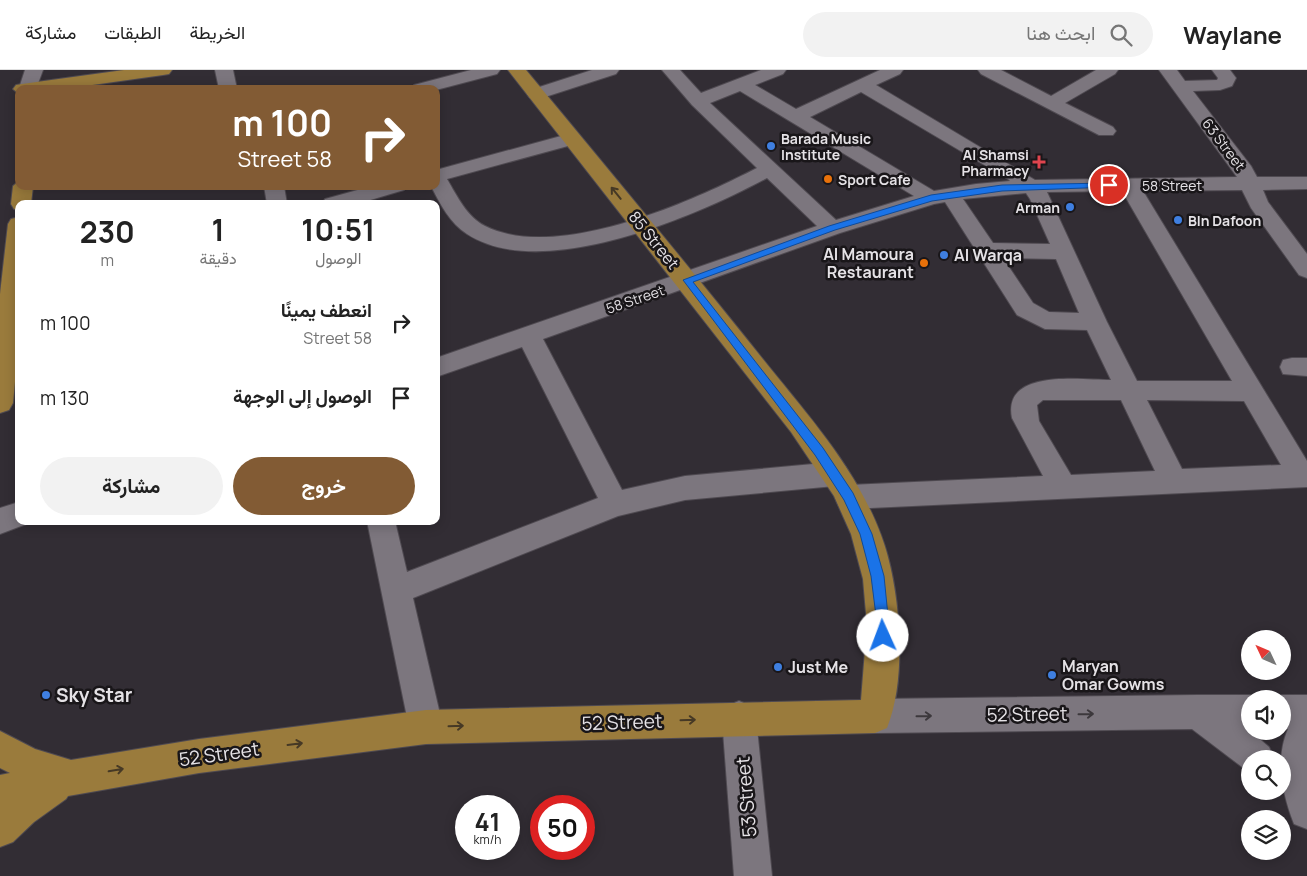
<!DOCTYPE html>
<html lang="ar">
<head>
<meta charset="utf-8">
<style>
  body { margin:0; font-family:Manrope,Vazirmatn,sans-serif; background:#f2f2f2; color:#222; direction:rtl; height:100vh; display:flex; flex-direction:column; font-size:19px; white-space:nowrap }
  * { box-sizing:border-box; margin:0 }
  p { font-size:16px; color:#767676 }
  .icon { flex:none; width:28px; height:28px; fill:none; stroke:currentColor; stroke-width:2; stroke-linecap:round; stroke-linejoin:round }
  .map { position:relative; flex:1; overflow:hidden; direction:ltr }
  .panel { position:absolute; left:15px; top:130px; width:425px; height:325px; display:flex; flex-direction:column; background:#fff; border-radius:10px; box-shadow:0 2px 12px #0003; direction:rtl }
  .panel>* { flex:none }
  .hud { position:absolute; left:15px; top:15px; width:425px; height:105px; border-radius:10px; box-shadow:0 2px 12px #0003; direction:rtl; background:#825b34; color:#fff; overflow:hidden }
  .needle { width:32px; rotate:314deg }
  .controls { position:absolute; left:1241px; top:560px; display:grid; gap:10px }
  .controls a { display:grid; place-items:center; width:50px; height:50px; border-radius:50%; background:#fff; box-shadow:0 2px 12px #0003; font-size:25px }
  .speed { position:absolute; left:455px; top:725px; display:flex; gap:10px; font-size:25px; font-weight:700; text-align:center }
  .speed>* { display:grid; place-content:center; width:65px; height:65px; border-radius:50%; background:#fff; box-shadow:0 2px 12px #0003; line-height:1 }
  .speed small { font-size:12px; font-weight:400 }
  .speed .limit { border:8px solid #d22; background:#fff; color:#111 }
  .pin { position:absolute; display:grid; place-items:center; width:42px; height:42px; color:#fff; margin:-21px; border:2px solid #fff; border-radius:50%; box-shadow:0 1px 5px #0007 }
  .me { position:absolute; width:55px; margin:-28px; rotate:358deg; stroke-linejoin:round; filter:drop-shadow(0 0 4px #0008) }
  .turn { display:flex; align-items:center; gap:18px; height:105px; padding:0 25px; font-size:22px }
  .turn .icon { width:65px; height:65px; stroke-width:2.5 }
  .turn b { display:block; font-size:35px; line-height:42px }
  .eta { display:flex; justify-content:space-evenly; align-items:center; height:85px; text-align:center }
  .eta b { font-size:30px; font-weight:700; line-height:35px }
  .button { display:flex; gap:10px; margin-top:auto; padding:10px 25px }
  .button a { flex:1; height:58px; border-radius:30px; background:#825b34; color:#fff; font-size:20px; font-weight:700; line-height:58px; text-align:center }
  .button a+a { background:#f2f2f2; color:#222 }
  ul { padding:0; list-style:none }
  li { display:flex; align-items:center; gap:15px; height:75px; padding:0 25px }
  li div { flex:1 }
  li b { display:block; font-size:19px }
  li em { font-style:normal }
  header { display:flex; align-items:center; gap:30px; box-sizing:border-box; height:70px; padding:0 25px; background:#fff; border-bottom:1px solid #e0e0e0 }
  header strong { font-size:24px }
  nav { display:flex; gap:28px; margin-inline-start:auto; font-size:18px }
  .search { width:350px; height:45px; background:#f2f2f2; display:flex; align-items:center; gap:12px; box-sizing:border-box; padding:0 18px; border-radius:28px; color:#767676; font-size:19px }
  .map>svg:first-child { display:block }
</style>
</head>
<body>
<header>
<strong>Waylane</strong>
<div class="search"><svg class="icon" aria-label="search" viewBox="0 0 24 24"><circle cx="10" cy="10" r="6"/><path d="M15 15l6 6"/></svg>ابحث هنا</div>
<nav><a>الخريطة</a><a>الطبقات</a><a>مشاركة</a></nav>
</header>
<div class="map">
<svg width="1307" height="806" viewBox="0 0 1307 806">
  <rect width="100%" height="100%" fill="#322d34"/>
  <g fill="none" stroke-linecap="round" stroke-linejoin="round">
    <g stroke="#4f4a51" stroke-width="2">
      <g id="minor">
        <path d="M25,0h18l-7,19 -17,-1z"/>
        <path d="M215,0h18l4,19h-18z"/>
        <path d="M471,0h29l-3,4 -61,16 -25,-1 3,-4z"/>
        <path d="M592,0h27l-3,4 -74,24h-12l-3,-4 3,-4z"/>
        <path d="M662,0h18l21,23 60,-23h25l-3,4 -28,11 41,24 84,-39h23l-3,4 -24,11 159,95 202,-3 -78,-107h18l8,11 32,-1 1,-2 -6,-8h18l6,8 -4,8 -12,4 -27,1 58,75 6,11h50v12l-44,1 5,12 39,52v24l-8,-3 -48,-67 -9,-18 -99,1 164,270v26l-458,22 -10,-3 -4,-9 4,-9 10,-3 194,-9 -31,-58c-10,-50 70,-38 99,-38l-24,-50 -42,-1 -28,-14 -72,-113 -11,2 -94,29 -297,106 79,151 63,-14 150,-14 10,4 4,8 -4,8 -10,4 -150,14 -67,16 -205,82 30,129 -5,12 -12,5 -12,-5 -5,-12 -42,-206h28l12,51 191,-74 -76,-151 -86,30v-19l381,-132 -50,-48c-70,38 -225,105 -300,56 -17,-11 -27,-30 -36,-48h5v-16l136,-37 7,2 3,4 -3,4 -132,36c10,17 20,38 38,47 72,36 206,-24 272,-58l-65,-63zM740,21l174,105 -78,24 -126,-117zM861,22l147,87 2,2 -34,3 -42,7 -124,-74zM1122,121l110,190h-95l-30,-59 -60,-130zM1026,123l4,6 20,45 -57,-1 -30,-44zM1003,188l53,1 23,54 -30,-1 -16,-9zM1043,330h78l34,71 -84,4 -32,-54 -2,-16zM1147,330l97,1 37,64 -99,4z"/>
        <path d="M978,0h23l50,26 45,-26h22l-3,4 -50,29 48,24 3,4 -3,4h-14l-118,-61z"/>
        <path d="M264,116h20l3,18h-20z"/>
        <path d="M372,116h35l-3,4 -47,14h-35l3,-5z"/>
        <path d="M1292,288h15v18l-24,-2 -3,-7 3,-7z"/>
        <path d="M19,432v19l10,2 -29,11v-26z"/>
        <path d="M1196,625h54l8,4h-8v30h-2l21,18 5,12h-24v14l-58,-44 -317,4 -12,-5 -5,-12 5,-12 12,-5z"/>
        <path d="M1282,625h25v134l-13,-5c-12,-31 -19,-65 -6,-95h-6v-30h-8z"/>
        <path d="M739,631l12,5 5,12 16,158h-38l-12,-158 5,-12z"/>
      </g>
    </g>
    <g stroke="#4f4a51" stroke-width="2">
      <g id="major">
        <path d="M124,0h48l-3,4 -6,1 -99,14h-45v5l-6,-5 3,-4 6,-1z"/>
        <path d="M508,0h18c78,94 156,188 232,283 45,57 97,112 123,182 19,50 27,142 6,193l-12,5 -449,11 -227,29 -131,23 -2,3 -32,23 -21,20 -13,5v-72l10,-2 -10,-5v-37l35,18 36,11 128,-21 227,-29 435,-10 6,-75 -4,-46 -12,-45 -17,-38 -43,-64z"/>
        <path d="M19,111v5h14l-2,18h-12v6l-5,-1 -3,-5 2,-18z"/>
        <path d="M19,147v123l-6,63 -4,7 -9,3v-119l8,-70 3,-5z"/>
      </g>
    </g>
    <use href="#minor" fill="#7c767e" fill-rule="evenodd"/>
    <use href="#major" fill="#9a7b3c" fill-rule="evenodd"/>
  </g>
  <defs><path id="oneway-shaft" d="M-6 0H5M1.5-3L5.5 0L1.5 3" fill="none" stroke-width="1.6" stroke-linecap="round" stroke-linejoin="round" transform="scale(1.25)"/></defs>
  <g stroke="#463925">
    <use href="#oneway-shaft" transform="translate(616 123) rotate(-129)"/>
    <use href="#oneway-shaft" transform="translate(688 650) rotate(-2)"/>
    <use href="#oneway-shaft" transform="translate(456 656) rotate(-2)"/>
    <use href="#oneway-shaft" transform="translate(295 674) rotate(-7)"/>
    <use href="#oneway-shaft" transform="translate(116 700) rotate(-10)"/>
  </g>
  <g stroke="#3c383c">
    <use href="#oneway-shaft" transform="translate(1086 644) rotate(-1)"/>
    <use href="#oneway-shaft" transform="translate(924 646) rotate(-1)"/>
  </g>
  <path fill="#1a73e8" stroke="#114b97" d="M1109,113l3,1v3l-110,4 -70,10 -97,29 -142,52 130,166 30,45 19,41 12,42 6,60 -2,4 -5,2 -4,-2 -8,-64 -11,-42 -16,-34 -29,-45 -132,-175 146,-54 102,-31 71,-10z"/>
  <g fill="#3f7fe0" stroke="#191619" stroke-width="2">
    <circle cx="771" cy="76" r="5"/>
    <circle cx="1070" cy="137" r="5"/>
    <circle cx="1178" cy="150" r="5"/>
    <circle cx="944" cy="185" r="5"/>
    <circle cx="778" cy="597" r="5"/>
    <circle cx="1052" cy="605" r="5"/>
    <circle cx="46" cy="625" r="5"/>
  </g>
  <path fill="#e0444e" stroke="#191619" stroke-width="2" d="M1036.5 84.5h5v5h5v5h-5v5h-5v-5h-5v-5h5z"/>
  <g fill="#e8710a" stroke="#191619" stroke-width="2">
    <circle cx="828" cy="109" r="5"/>
    <circle cx="924" cy="193" r="5"/>
  </g>
  <g text-anchor="middle" dominant-baseline="central" stroke-width="5" stroke-linejoin="round" paint-order="stroke">
    <g font-size="14" font-weight="bold" fill="#e5e2e6" stroke="#191619" text-anchor="start">
      <text x="781" y="68">Barada Music<tspan x="781" dy="16">Institute</tspan></text>
      <text x="1029" y="84" text-anchor="end">Al Shamsi<tspan x="1029" dy="16">Pharmacy</tspan></text>
      <text x="838" y="109">Sport Cafe</text>
      <text x="1060" y="137" text-anchor="end">Arman</text>
      <text x="1188" y="150">BIn Dafoon</text>
    </g>
    <g font-size="14" fill="#e5e2e6" stroke="#191619">
      <text transform="translate(1224 74) rotate(53)">63 Street</text>
      <text x="1172" y="115">58 Street</text>
      <text transform="translate(635 229) rotate(-19)">58 Street</text>
    </g>
    <g font-size="16" fill="#e5e2e6" stroke="#191619">
      <text transform="translate(654 170) rotate(51)">85 Street</text>
    </g>
    <g font-size="16" font-weight="bold" fill="#e5e2e6" stroke="#191619" text-anchor="start">
      <text x="914" y="184" text-anchor="end">Al Mamoura<tspan x="914" dy="18">Restaurant</tspan></text>
      <text x="954" y="185">Al Warqa</text>
      <text x="1062" y="596">Maryan<tspan x="1062" dy="18">Omar Gowms</tspan></text>
      <text x="788" y="597">Just Me</text>
    </g>
    <g font-size="19" font-weight="bold" fill="#e5e2e6" stroke="#191619" text-anchor="start">
      <text x="56" y="625">Sky Star</text>
    </g>
    <g font-size="19" fill="#e5e2e6" stroke="#191619">
      <text transform="translate(1027 644) rotate(-1)">52 Street</text>
      <text transform="translate(622 652) rotate(-2)">52 Street</text>
      <text transform="translate(219 684) rotate(-8)">52 Street</text>
      <text transform="translate(746 727) rotate(-95)">53 Street</text>
    </g>
  </g>
</svg>
<div class="controls">
<a><svg class="needle" viewBox="-14 -14 28 28"><path d="M0-13l5 13h-10z" fill="#e53935"/><path d="M0 13l5-13h-10z" fill="#767676"/></svg></a>
<a><svg class="icon" aria-label="sound" viewBox="0 0 24 24"><path d="M4 9h4l5-4v14l-5-4H4zM17 9q2 3 0 6"/></svg></a>
<a><svg class="icon" aria-label="search" viewBox="0 0 24 24"><circle cx="10" cy="10" r="6"/><path d="M15 15l6 6"/></svg></a>
<a><svg class="icon" aria-label="layers" viewBox="0 0 24 24"><path d="M12 4l9 5-9 5-9-5zM3 14l9 5 9-5"/></svg></a>
</div>
<div class="speed"><div>41<small>km/h</small></div><div class="limit">50</div></div>
<div class="pin" style="left:1109px;top:115px;background:#d93025"><svg class="icon" aria-label="arrive" viewBox="0 0 24 24"><path d="M6 21V4h12l-3 4 3 4H6"/></svg></div>
<svg class="me" style="left:883px;top:566px" viewBox="-20 -20 40 40"><circle r="19" fill="#fff"/><path d="M0-13L10 11 0 6-10 11z" fill="#1a73e8"/></svg>
<div class="hud">
<div class="turn"><svg class="icon" aria-label="right" viewBox="0 0 24 24"><path d="M7 20v-9h11M14 6l5 5-5 5"/></svg><div><b>100 m</b>58 Street</div></div>
</div>
<section class="panel">
<div class="eta">
<div><b>10:51</b><p>الوصول</p></div>
<div><b>1</b><p>دقيقة</p></div>
<div><b>230</b><p>m</p></div>
</div>
<ul>
<li><svg class="icon" aria-label="right" viewBox="0 0 24 24"><path d="M7 20v-9h11M14 6l5 5-5 5"/></svg><div><b>انعطف يمينًا</b><p>58 Street</p></div><em>100 m</em></li>
<li><svg class="icon" aria-label="arrive" viewBox="0 0 24 24"><path d="M6 21V4h12l-3 4 3 4H6"/></svg><div><b>الوصول إلى الوجهة</b></div><em>130 m</em></li>
</ul>
<div class="button"><a>خروج</a><a>مشاركة</a></div>
</section>
</div>
</body>
</html>
